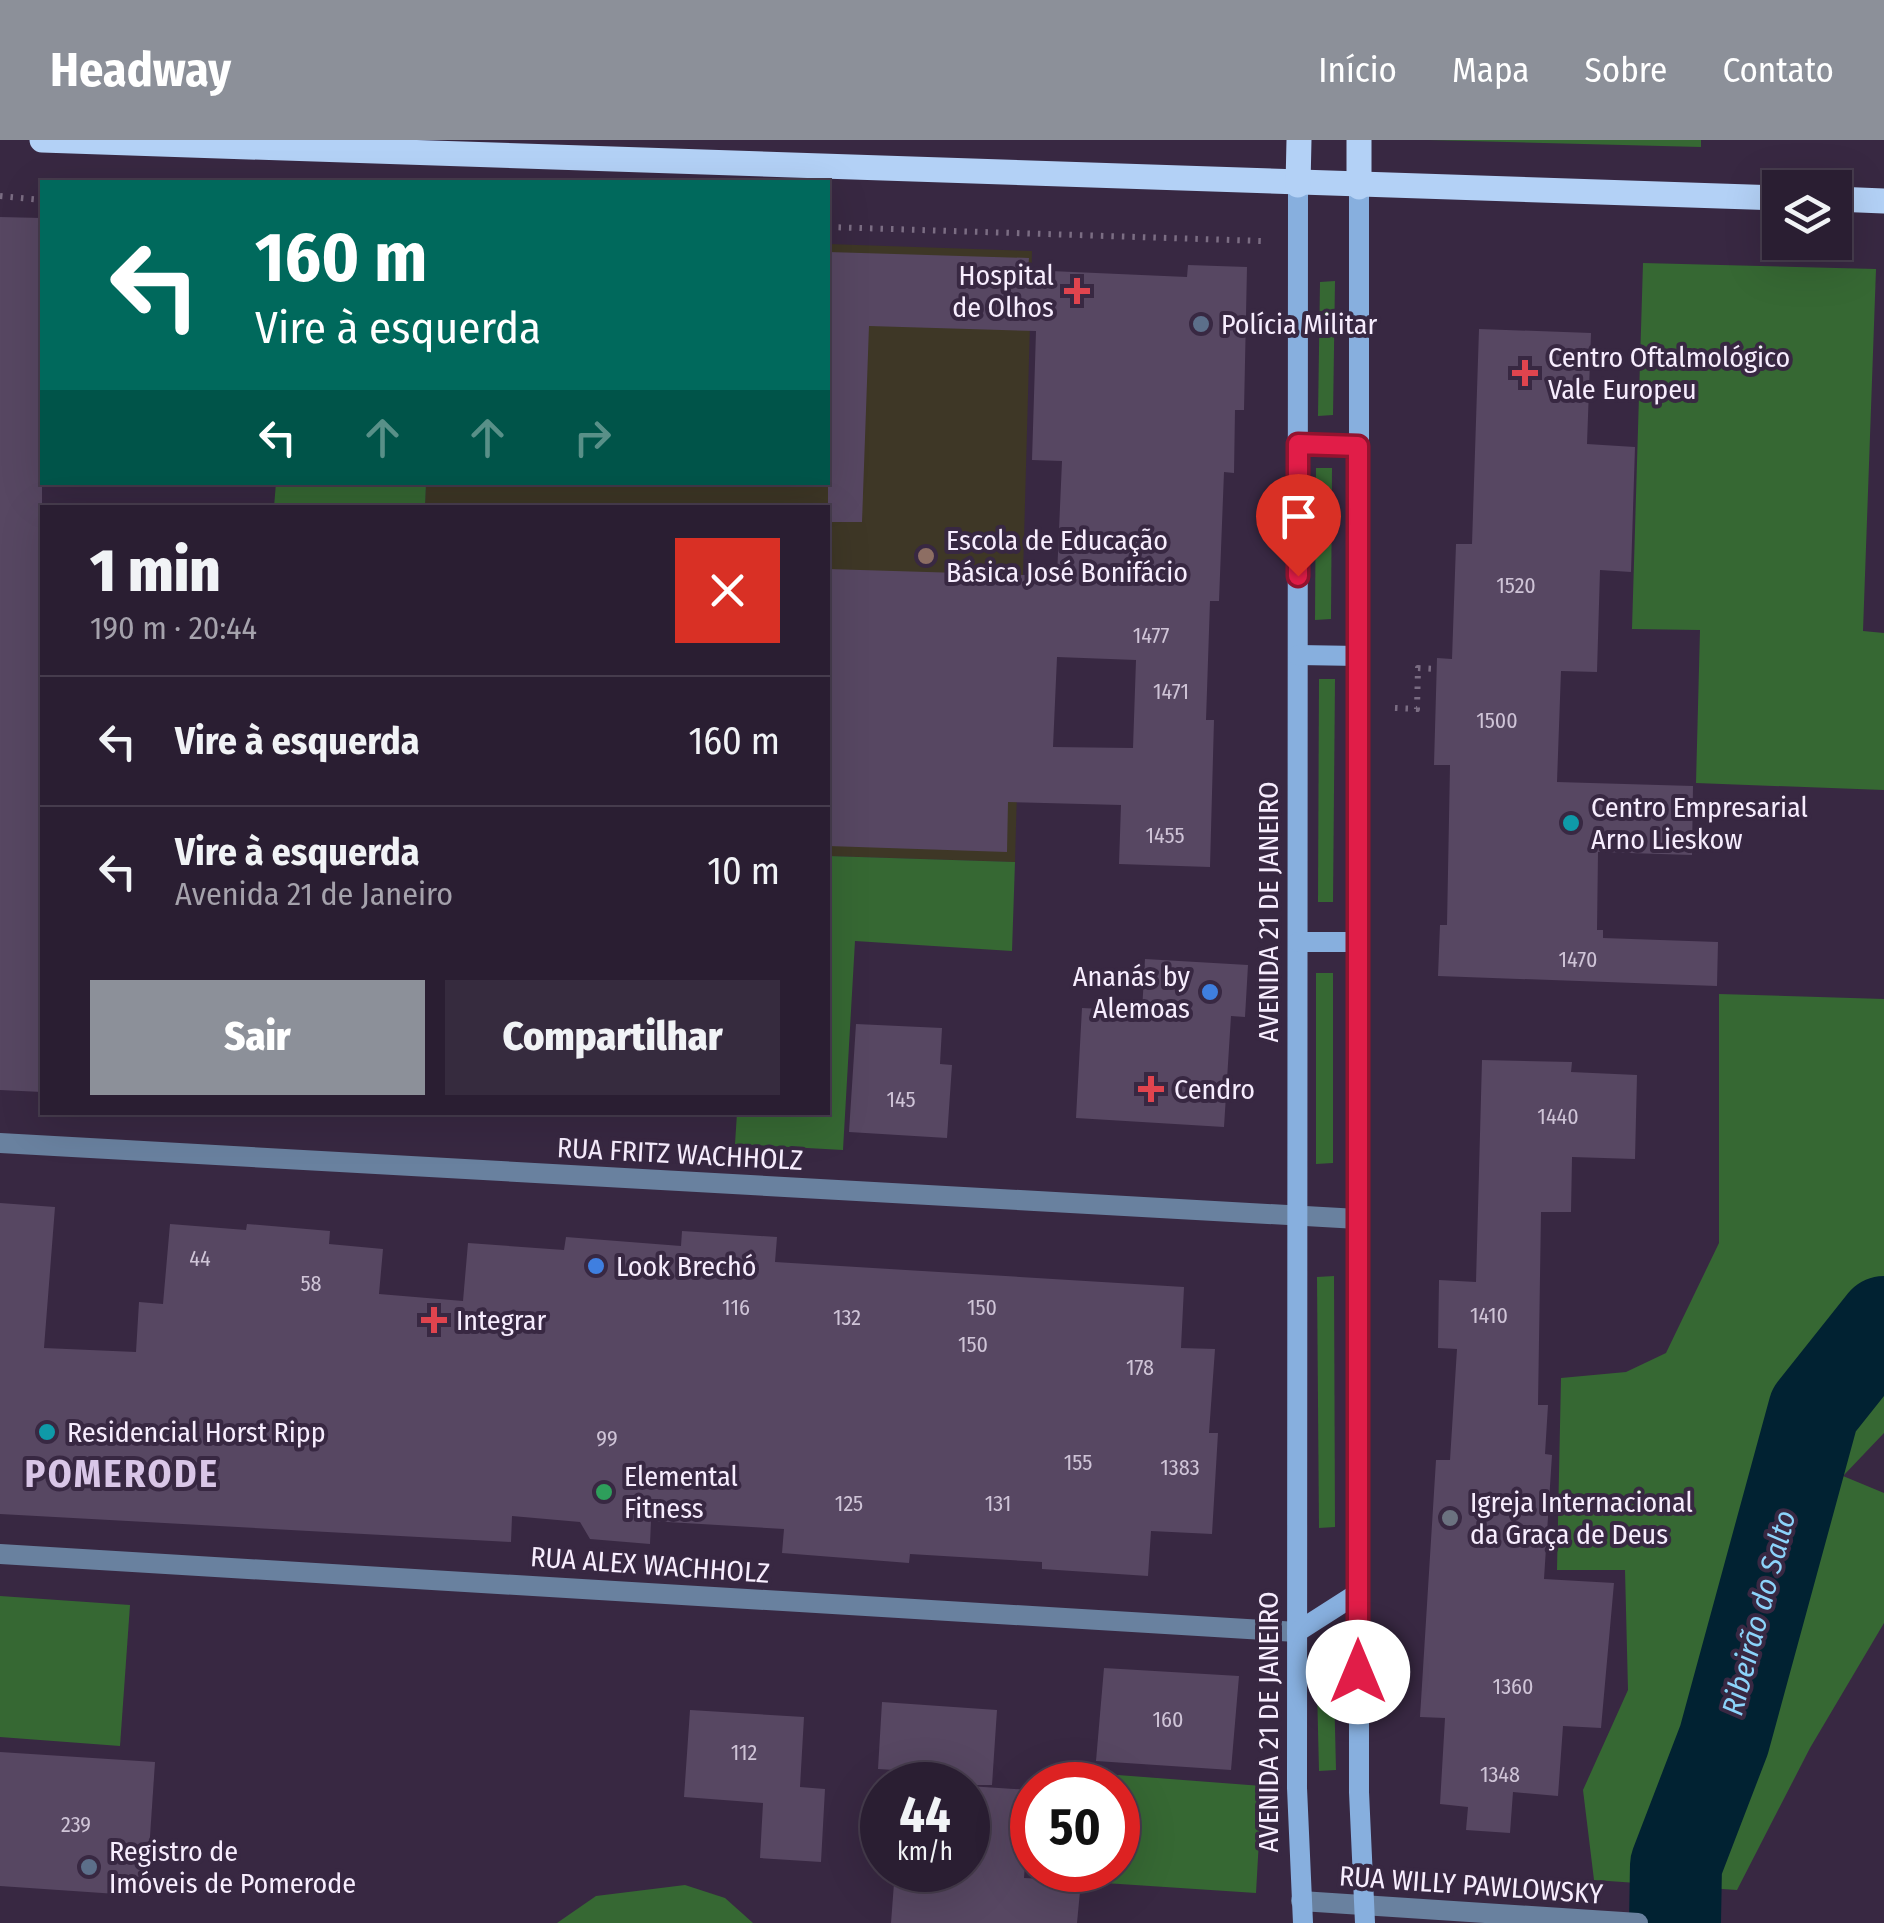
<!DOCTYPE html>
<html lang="pt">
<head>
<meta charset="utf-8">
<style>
  body { margin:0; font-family:"Fira Sans Condensed",sans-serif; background:#362b3e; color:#f1f3f6; height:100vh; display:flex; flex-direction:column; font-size:38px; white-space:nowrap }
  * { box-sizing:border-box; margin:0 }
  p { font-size:32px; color:#a5a2ac }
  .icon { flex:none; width:55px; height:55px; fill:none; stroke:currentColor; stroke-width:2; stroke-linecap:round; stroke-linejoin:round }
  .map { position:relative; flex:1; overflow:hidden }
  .side { position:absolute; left:40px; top:365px; width:790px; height:610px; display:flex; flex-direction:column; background:#2a1e32; border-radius:0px; box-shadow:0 10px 40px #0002,0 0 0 2px #463c4d }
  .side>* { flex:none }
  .hud { position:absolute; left:40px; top:40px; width:790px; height:305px; border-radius:0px; box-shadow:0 10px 40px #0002,0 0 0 2px #463c4d; background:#00695c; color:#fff; overflow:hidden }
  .controls { position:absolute; left:1762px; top:30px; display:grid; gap:20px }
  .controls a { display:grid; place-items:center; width:90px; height:90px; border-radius:0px; background:#2a1e32; box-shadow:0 10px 40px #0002,0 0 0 2px #463c4d; font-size:50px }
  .speed { position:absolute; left:860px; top:1622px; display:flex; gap:20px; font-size:50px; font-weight:700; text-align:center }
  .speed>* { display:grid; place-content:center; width:130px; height:130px; border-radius:50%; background:#2a1e32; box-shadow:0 10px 40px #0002,0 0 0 2px #463c4d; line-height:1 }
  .speed small { font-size:25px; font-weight:400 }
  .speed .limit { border:15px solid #d22; background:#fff; color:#111 }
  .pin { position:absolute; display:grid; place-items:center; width:85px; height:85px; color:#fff; margin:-102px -42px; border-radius:50% 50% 50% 0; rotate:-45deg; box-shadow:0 0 10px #0007 }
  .pin .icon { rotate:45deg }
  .me { position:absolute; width:110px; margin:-55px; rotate:0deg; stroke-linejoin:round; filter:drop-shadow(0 0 8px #0008) }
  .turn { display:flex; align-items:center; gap:35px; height:210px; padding:0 50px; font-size:45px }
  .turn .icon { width:130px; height:130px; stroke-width:2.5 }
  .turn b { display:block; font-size:70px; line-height:85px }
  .lanes { display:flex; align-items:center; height:95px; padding:0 50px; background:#0003; justify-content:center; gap:50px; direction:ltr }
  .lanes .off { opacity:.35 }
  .round { display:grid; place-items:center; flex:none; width:105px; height:105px; border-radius:0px; background:#362b3e }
  .headline { display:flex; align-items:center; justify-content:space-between; height:170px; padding:0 50px }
  h1 { font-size:60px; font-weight:800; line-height:75px }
  .button { display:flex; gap:20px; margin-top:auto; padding:20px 50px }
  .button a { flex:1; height:115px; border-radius:0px; background:#8c9099; color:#fff; font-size:40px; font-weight:800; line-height:115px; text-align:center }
  .button a+a { background:#362b3e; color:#f1f3f6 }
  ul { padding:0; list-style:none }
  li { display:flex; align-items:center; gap:30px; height:130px; padding:0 50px; border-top:2px solid #463c4d }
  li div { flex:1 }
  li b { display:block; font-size:38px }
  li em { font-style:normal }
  header { display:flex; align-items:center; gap:60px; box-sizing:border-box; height:140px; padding:0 50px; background:#8c9099; color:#fff }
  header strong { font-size:48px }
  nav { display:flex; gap:55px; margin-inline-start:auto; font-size:35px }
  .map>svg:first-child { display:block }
</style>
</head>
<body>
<header>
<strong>Headway</strong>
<nav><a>Início</a><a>Mapa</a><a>Sobre</a><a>Contato</a></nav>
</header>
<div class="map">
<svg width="1884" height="1783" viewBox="0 0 1884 1783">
  <rect width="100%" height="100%" fill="#382842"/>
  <path fill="#3e3726" d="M828,104l204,7 -17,611 -187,-6v-348h-403l1,-25 402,-1z"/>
  <g fill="#366833">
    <path d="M1428,0h273v7z"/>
    <path d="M1643,123l233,6 -13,362 21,2v157l-188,-7 4,-153 -68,-1z"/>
    <path d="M1335,141l-2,134 -15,1 2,-134z"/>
    <path d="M1316,328h16l-1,151 -16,1z"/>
    <path d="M276,343h150l-1,24h-151z"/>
    <path d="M1319,539h16l-2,223h-15z"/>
    <path d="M828,716l187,6 -3,89 -157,-10 -12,209 -108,-6 2,-31 91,-1z"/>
    <path d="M1316,833h17v190l-17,1z"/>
    <path d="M1719,854l165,5v434l-41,43 41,17v130l-74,125 -73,142 -143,-10 -11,-90 45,-100 -3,-120h-68l4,-192 65,-6 40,-19 53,-110z"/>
    <path d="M1334,1136l1,251 -16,1 -2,-251z"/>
    <path d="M0,1456l130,9 -10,141 -120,-9z"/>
    <path d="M1316,1506h17l3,124 -17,1z"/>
    <path d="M1052,1630l210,16 -6,107 -212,-14 1,-9h73v-85h-67z"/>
    <path d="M685,1745l40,13 28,25h-196l39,-27z"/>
  </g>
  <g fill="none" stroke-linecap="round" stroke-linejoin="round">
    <path stroke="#012232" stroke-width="92" d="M1675,1783l1,-58 48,-125 90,-330 70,-88"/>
  </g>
  <g fill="#574762" fill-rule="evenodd">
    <path d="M0,77l42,1v874l-42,-2z"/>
    <path d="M828,112l201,6 -1,12 159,7 1,-12 59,2 -3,143h-9l-1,63 -10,-1 -5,129h-9l-4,119h8l-4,147 -91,-3 2,-59 -113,-3 -1,50 -179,-6v-277l229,7 5,-115 -30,-1 4,-129 -167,-5 -7,196h-34zM1057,517l79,3 -3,88 -80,-1z"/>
    <path d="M1479,189l112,4 -4,111 48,3 -4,125 -31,-2 -3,102 -36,-1 -4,111 136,4 -1,69 -94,-3 -1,78h6v8l115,4 -1,44 -279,-10 2,-51h7l3,-160h-16l3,-107 15,1 4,-115h16z"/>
    <path d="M1145,819l103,6 -3,52 -14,-1 -7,111 -148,-9 6,-110 60,3z"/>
    <path d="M856,884l86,4 -2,36 12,1 -5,73 -98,-6z"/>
    <path d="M1482,920l90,2 -1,10 66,3 -2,84 -63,-2 -1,55h-30l-3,193h10l-3,49 7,1 -8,124 70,4 -13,145 -38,-2 -5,70 -45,-4 -3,41 -44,-3 2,-23 -28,-3 5,-86 -25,-1 16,-257h14l7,-111 -19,-1 1,-68 37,2z"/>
    <path d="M0,1063l55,4 -11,141 92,4 3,-50 24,2 7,-80 76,6 1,-6 83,7 -1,13 54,5 -4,45 84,7 5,-58 96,7 2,-13 115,9 1,-15 95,6 -2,25 409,25 -3,61 34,1 -6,84h9l-6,101 -61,-3 -3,45 -106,-7v-7l-132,-8 -1,9 -127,-10 2,-24 -133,-8 -1,23 -60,-5 -10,-17 -68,-6 -1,26 -511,-28z"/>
    <path d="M1104,1528l135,8 -8,94 -135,-9z"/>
    <path d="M882,1562l115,8 -5,75h-65v-13l-49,-3z"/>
    <path d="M690,1570l114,7 -4,70 25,2 -4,73 -61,-4 3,-55 -79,-6z"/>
    <path d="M0,1612l155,10 -9,134 -146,-10z"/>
    <path d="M968,1646l62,4 -6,88 57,3 -4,42h-186l4,-53 73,4z"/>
  </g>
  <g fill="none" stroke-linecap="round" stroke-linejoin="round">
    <g stroke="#7b6d83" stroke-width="6" stroke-dasharray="2.5 8" stroke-linecap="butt">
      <path d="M0,56l42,4"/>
      <path d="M828,87l434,14"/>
      <path d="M1395,568l22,1 1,-41 18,1"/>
    </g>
    <g stroke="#69819f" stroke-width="20">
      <path d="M0,1003l1358,76"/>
      <path d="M0,1414l1297,78"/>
      <path d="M1301,1761l337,22"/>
    </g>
    <g stroke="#87afde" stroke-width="20">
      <path d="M1298,45l-1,1603 6,135"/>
      <path d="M1359,47v1605l6,131"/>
      <path d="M1298,304l60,2"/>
      <path d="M1298,515l61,1"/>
      <path d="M1298,802h60"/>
      <path d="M1297,1492l61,-39"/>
    </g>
    <g stroke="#b3d1f6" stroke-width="25">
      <path d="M42,0l1738,58"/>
      <path d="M1359,0v47"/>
      <path d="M1298,45l1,-45"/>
      <path d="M1835,59l49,2"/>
    </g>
  </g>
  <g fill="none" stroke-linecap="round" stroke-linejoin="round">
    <g stroke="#92132f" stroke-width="25">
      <path id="route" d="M1298,436v-132l60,2v1226"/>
    </g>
    <use href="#route" stroke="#e11d48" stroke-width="18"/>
  </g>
  <g fill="#e0444e" stroke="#382842" stroke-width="4">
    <path d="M1072 136h10v10h10v10h-10v10h-10v-10h-10v-10h10z"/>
    <path d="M1520 218h10v10h10v10h-10v10h-10v-10h-10v-10h10z"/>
    <path d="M1146 934h10v10h10v10h-10v10h-10v-10h-10v-10h10z"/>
    <path d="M429 1165h10v10h10v10h-10v10h-10v-10h-10v-10h10z"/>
  </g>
  <g fill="#5c6f8a" stroke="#382842" stroke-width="4">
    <circle cx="1201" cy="184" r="10"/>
    <circle cx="89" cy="1727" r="10"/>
  </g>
  <circle fill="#8d6e63" stroke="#382842" stroke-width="4" cx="926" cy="416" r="10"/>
  <g fill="#0f9aa8" stroke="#382842" stroke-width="4">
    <circle cx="1571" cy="683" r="10"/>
    <circle cx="47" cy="1292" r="10"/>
  </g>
  <g fill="#3f7fe0" stroke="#382842" stroke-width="4">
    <circle cx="1210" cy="852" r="10"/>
    <circle cx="596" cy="1126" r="10"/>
  </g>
  <circle fill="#2e9e5b" stroke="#382842" stroke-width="4" cx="604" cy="1352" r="10"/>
  <circle fill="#6b7280" stroke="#382842" stroke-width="4" cx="1450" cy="1378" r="10"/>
  <g text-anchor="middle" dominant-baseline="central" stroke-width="8" stroke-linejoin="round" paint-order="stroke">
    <g font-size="22" fill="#cfc4d7">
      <text x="1516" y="445">1520</text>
      <text x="1151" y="495">1477</text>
      <text x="1171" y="551">1471</text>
      <text x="1497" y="580">1500</text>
      <text x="1165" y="695">1455</text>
      <text x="1578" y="819">1470</text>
      <text x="901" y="959">145</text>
      <text x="1558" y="976">1440</text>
      <text x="200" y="1118">44</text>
      <text x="311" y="1143">58</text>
      <text x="736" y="1167">116</text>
      <text x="982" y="1167">150</text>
      <text x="1489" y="1175">1410</text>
      <text x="847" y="1177">132</text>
      <text x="973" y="1204">150</text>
      <text x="1140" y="1227">178</text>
      <text x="607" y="1298">99</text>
      <text x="1078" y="1322">155</text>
      <text x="1180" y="1327">1383</text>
      <text x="849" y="1363">125</text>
      <text x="998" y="1363">131</text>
      <text x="1513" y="1546">1360</text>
      <text x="1168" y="1579">160</text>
      <text x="744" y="1612">112</text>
      <text x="1500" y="1634">1348</text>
      <text x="76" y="1684">239</text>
    </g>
    <g font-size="28" fill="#f7edfe" stroke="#382842" text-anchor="start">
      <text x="1054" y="135" text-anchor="end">Hospital<tspan x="1054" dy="32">de Olhos</tspan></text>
      <text x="1221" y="184">Polícia Militar</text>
      <text x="1548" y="217">Centro Oftalmológico<tspan x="1548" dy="32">Vale Europeu</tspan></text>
      <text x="946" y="400">Escola de Educação<tspan x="946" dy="32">Básica José Bonifácio</tspan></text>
      <text x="1591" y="667">Centro Empresarial<tspan x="1591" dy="32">Arno Lieskow</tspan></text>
      <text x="1190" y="836" text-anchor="end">Ananás by<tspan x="1190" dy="32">Alemoas</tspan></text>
      <text x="1174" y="949">Cendro</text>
      <text x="616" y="1126">Look Brechó</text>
      <text x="456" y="1180">Integrar</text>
      <text x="67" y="1292">Residencial Horst Ripp</text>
      <text x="624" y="1336">Elemental<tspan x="624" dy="32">Fitness</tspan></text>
      <text x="1470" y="1362">Igreja Internacional<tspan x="1470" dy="32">da Graça de Deus</tspan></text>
      <text x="109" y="1711">Registro de<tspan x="109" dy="32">Imóveis de Pomerode</tspan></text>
    </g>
    <g font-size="28" fill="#f7edfe" stroke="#382842">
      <text transform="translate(1268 772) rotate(-90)">AVENIDA 21 DE JANEIRO</text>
      <text transform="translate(680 1014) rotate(3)">RUA FRITZ WACHHOLZ</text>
      <text transform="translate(650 1425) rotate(4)">RUA ALEX WACHHOLZ</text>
      <text transform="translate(1268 1582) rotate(-90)">AVENIDA 21 DE JANEIRO</text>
      <text transform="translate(1471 1745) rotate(4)">RUA WILLY PAWLOWSKY</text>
    </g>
    <g font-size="30" font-style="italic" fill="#8cd3fa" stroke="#382842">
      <text transform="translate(1759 1473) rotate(-75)">Ribeirão do Salto</text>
    </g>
    <g font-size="38" font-weight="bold" letter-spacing="2.5" fill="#d9c6e7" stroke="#382842">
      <text x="122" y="1334">POMERODE</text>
    </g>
  </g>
</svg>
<div class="controls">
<a><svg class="icon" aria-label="layers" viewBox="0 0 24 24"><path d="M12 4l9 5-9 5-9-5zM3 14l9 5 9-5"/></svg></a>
</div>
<div class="speed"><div>44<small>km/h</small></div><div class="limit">50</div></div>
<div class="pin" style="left:1298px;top:436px;background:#d93025"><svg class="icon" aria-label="arrive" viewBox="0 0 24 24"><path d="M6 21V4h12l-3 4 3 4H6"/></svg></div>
<svg class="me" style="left:1358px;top:1532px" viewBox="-20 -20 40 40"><circle r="19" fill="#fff"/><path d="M0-13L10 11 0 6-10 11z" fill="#e11d48"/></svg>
<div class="hud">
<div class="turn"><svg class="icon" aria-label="left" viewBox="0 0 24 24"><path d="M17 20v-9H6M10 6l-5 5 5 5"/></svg><div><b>160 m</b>Vire à esquerda</div></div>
<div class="lanes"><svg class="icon" aria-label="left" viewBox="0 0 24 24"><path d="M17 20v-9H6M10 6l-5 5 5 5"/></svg><svg class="icon off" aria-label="ahead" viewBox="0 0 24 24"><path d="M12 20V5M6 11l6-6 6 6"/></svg><svg class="icon off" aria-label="ahead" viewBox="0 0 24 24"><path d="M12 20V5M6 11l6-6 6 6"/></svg><svg class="icon off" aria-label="right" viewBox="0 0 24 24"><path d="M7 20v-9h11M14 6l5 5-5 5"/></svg></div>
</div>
<section class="side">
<div class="headline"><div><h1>1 min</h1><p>190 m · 20:44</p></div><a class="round" style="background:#d93025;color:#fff"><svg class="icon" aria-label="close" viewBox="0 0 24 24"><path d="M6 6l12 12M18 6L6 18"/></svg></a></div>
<ul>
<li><svg class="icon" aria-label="left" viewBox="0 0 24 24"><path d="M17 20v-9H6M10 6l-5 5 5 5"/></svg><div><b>Vire à esquerda</b></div><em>160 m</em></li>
<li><svg class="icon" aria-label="left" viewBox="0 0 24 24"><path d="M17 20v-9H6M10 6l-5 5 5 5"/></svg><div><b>Vire à esquerda</b><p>Avenida 21 de Janeiro</p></div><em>10 m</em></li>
</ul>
<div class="button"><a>Sair</a><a>Compartilhar</a></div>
</section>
</div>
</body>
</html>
